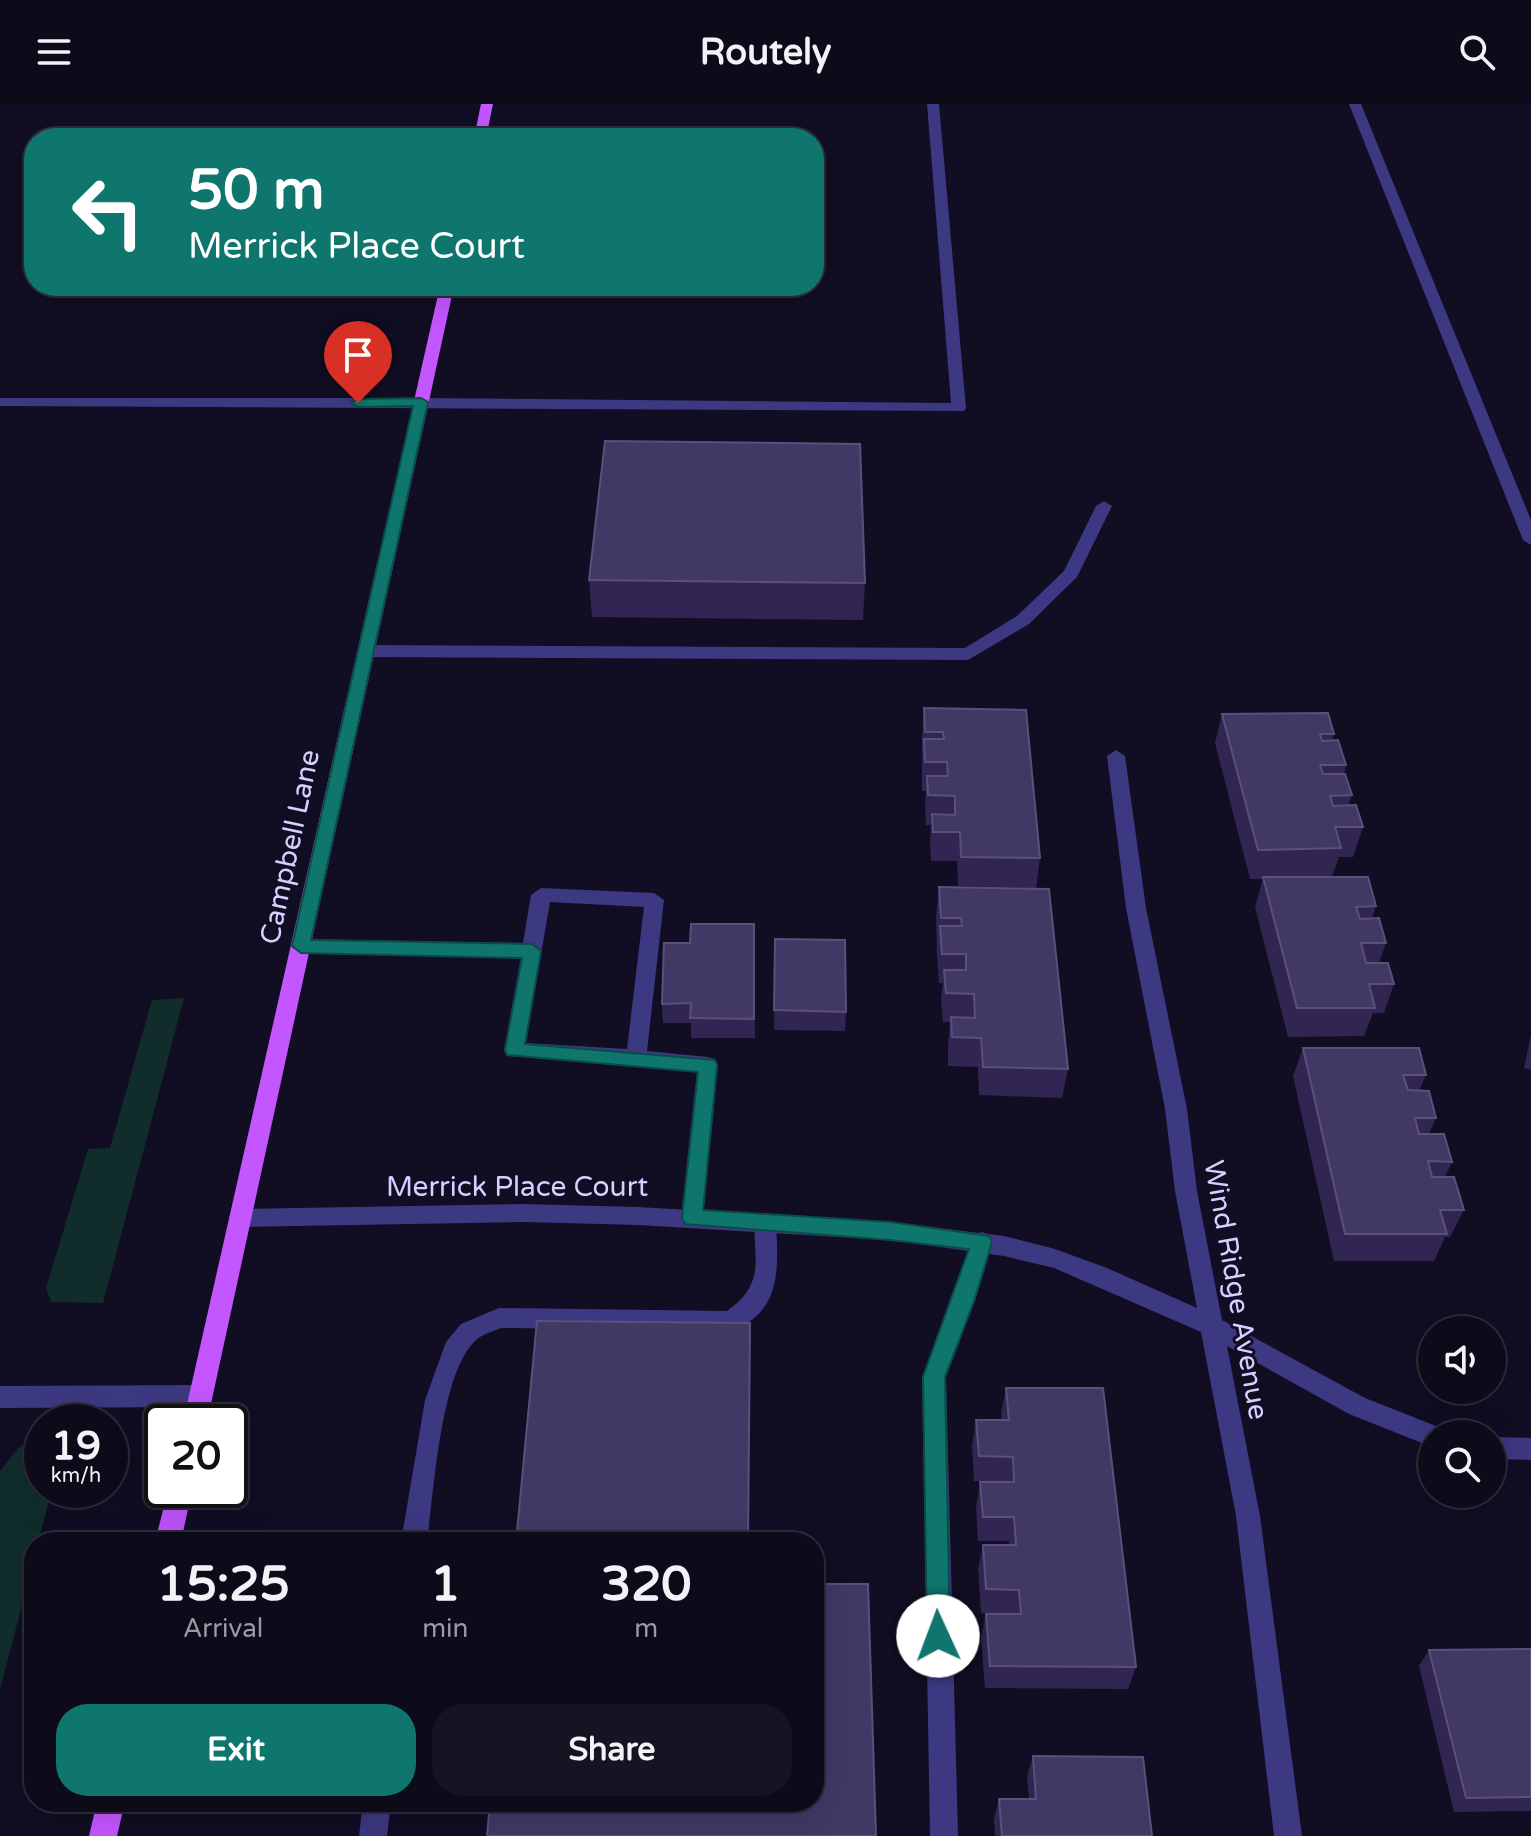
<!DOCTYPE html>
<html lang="en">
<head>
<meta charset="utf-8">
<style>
  body { margin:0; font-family:"Varela Round",sans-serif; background:#161323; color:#f1f3f6; height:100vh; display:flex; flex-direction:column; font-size:30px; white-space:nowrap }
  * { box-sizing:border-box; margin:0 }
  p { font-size:26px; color:#9a9aa2 }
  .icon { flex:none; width:44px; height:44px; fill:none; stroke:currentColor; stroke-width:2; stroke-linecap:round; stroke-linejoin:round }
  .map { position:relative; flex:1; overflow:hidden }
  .panel { position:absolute; left:24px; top:1428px; width:800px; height:280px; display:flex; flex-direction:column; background:#0d0a1a; border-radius:32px; box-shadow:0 8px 32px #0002,0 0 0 2px #2d2b39 }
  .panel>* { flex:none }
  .banner { position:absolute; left:24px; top:24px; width:800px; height:168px; border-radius:32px; box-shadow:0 8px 32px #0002,0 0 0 2px #2d2b39; background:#0f766e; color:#fff; overflow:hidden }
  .controls { position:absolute; left:1418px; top:1212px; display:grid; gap:16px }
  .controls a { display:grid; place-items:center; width:88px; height:88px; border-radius:50%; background:#0d0a1a; box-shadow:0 8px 32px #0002,0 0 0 2px #2d2b39; font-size:40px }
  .speed { position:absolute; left:24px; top:1300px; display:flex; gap:16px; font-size:40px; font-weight:700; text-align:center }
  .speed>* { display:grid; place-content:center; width:104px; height:104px; border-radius:50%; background:#0d0a1a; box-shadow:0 8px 32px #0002,0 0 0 2px #2d2b39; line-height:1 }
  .speed small { font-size:20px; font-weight:400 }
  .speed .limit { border:4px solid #111; border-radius:12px; background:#fff; color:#111 }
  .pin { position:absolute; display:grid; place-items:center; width:68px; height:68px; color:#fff; margin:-82px -34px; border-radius:50% 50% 50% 0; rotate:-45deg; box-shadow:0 0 8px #0007 }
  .pin .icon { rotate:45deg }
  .me { position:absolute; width:88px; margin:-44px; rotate:358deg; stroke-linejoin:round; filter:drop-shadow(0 0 6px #0008) }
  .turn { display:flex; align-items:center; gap:28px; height:168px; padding:0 32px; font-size:36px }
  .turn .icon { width:104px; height:104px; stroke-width:2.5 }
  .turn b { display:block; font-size:56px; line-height:68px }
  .eta { display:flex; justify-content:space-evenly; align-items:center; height:136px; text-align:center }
  .eta b { font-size:48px; font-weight:800; line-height:56px }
  .button { display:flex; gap:16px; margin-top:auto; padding:16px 32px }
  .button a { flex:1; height:92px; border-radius:32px; background:#0f766e; color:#fff; font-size:32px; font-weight:800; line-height:92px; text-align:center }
  .button a+a { background:#161323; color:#f1f3f6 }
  header { display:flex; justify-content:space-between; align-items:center; height:104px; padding:0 32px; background:#0d0a1a; font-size:36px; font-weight:800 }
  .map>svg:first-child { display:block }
</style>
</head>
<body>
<header><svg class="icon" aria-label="menu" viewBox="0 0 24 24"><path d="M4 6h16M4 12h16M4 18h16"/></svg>Routely<svg class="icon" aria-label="search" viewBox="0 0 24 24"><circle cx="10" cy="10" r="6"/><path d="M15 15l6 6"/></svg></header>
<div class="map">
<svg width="1531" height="1732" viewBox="0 0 1531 1732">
  <rect width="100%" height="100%" fill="#110d23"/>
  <g fill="#102d2c">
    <path d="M184,894l-81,305 -52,-1 -5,-14 42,-139 22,-1 42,-148z"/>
    <path d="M42,1331v55h10l-14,52h-4v17l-34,131v-219l18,-23z"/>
  </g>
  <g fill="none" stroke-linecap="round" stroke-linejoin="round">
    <g fill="#3c3882" fill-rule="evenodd">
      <path d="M927,0h12l27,304 -2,3 -964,-5v-8h421l530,5z"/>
      <path d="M1349,0h12l170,416v25l-8,-5z"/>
      <path d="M1104,397l8,5 -35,71 -48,47 -61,36 -602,-3 -9,-6 9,-6 599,3 52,-32 47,-45 32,-65z"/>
      <path d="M541,784l113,5 10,7 -17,151 61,6 7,2 3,6 -15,153 -3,7 -8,2 -8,-2 -3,-7 16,-146 -190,-16 -3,-6 17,-92 -220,-5 -7,-2 -3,-5 3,-5 7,-2 222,4 8,-48zM550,798l94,5 -17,142 -101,-6z"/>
      <path d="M765,1109l8,2 3,7c2,45 7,90 -45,109l-230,-3c-10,4 -21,7 -28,15 -33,36 -39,149 -46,199h-26l24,-142 21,-58 15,-18 38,-16 228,3c37,-26 28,-49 27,-89l3,-7z"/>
      <path d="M982,1128l8,3 3,7 -18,59 -29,76 12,459h-28l-8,-459 31,-76 18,-59 3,-7z"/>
      <path d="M200,1281l8,3 4,8 -4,8 -8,3 -200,1v-22z"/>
      <path d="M363,1698h28l-4,34h-28z"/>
    </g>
    <g fill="#3c3882" fill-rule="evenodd">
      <path d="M1116,646l9,6 21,152 41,201 10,82 25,129 143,78 76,30 2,6h-11v13l-83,-33 -122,-68 33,170 42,320h-28l-38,-320 -35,-184 -147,-64 -50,-12 -114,-16 -252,-15 -114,-3 -284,5 -8,-2 -3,-7 3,-7 8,-2 284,-5 114,3 252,15 114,14 51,13 52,19 90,40 -22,-117 -10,-82 -39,-201 -19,-152z"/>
      <path d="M1492,1333l39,1v22l-39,-1z"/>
    </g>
    <g fill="#c356ff" fill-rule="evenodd">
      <path d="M481,0h12l-7,34h-12z"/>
      <path d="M440,182h14l-247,1136h-24z"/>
      <path d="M168,1386h24l-11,52h-26z"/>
      <path d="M97,1698h28l-8,34h-28z"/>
    </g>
  </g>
  <g fill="#302651">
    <path d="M589,476l276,3 -2,37 -271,-3z"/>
    <path d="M924,604l116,150 -4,30 -78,-2 -1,-25h-26l-1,-17 1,-19h-5l-1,-20 1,-14h-4v-54z"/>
    <path d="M1222,610l112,20 -2,6 14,25 -2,9 8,21 -4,11 15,21 -10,30h-14l-7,20 44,29 -4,12 14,25 -7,20 15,21 -10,29h-11l-9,23 -76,1 -33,-130 8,-28h-13l-35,-136z"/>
    <path d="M939,783l129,182 -6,29 -83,-3 -1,-28 -30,-1v-20l2,-24h-7l-2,-23 2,-16h-4l-2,-28 -1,-39z"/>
    <path d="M754,820l1,114h-64v-15h-28l-1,-19 28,-61z"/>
    <path d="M775,835l71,73 -1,19 -71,-1z"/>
    <path d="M1531,931v35l-7,-2z"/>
    <path d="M1303,944l123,27 -7,16 17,27 -7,16 23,28 -7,15 19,33 -14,27h-5l-11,24h-100l-41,-185z"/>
    <path d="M1006,1284l130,279 -8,22 -143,-1 -4,-51 5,-23h27l-32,-1 -3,-44 5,-24h26v-4h-31l-2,-34 4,-25 28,-1h-34l-2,-35 4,-26h26l-1,-7z"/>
    <path d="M1531,1545v162l-77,1 -35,-146 10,-16z"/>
    <path d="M1033,1652l119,80h-157l-1,-17 5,-20h30l-2,-22z"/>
  </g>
  <path fill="#1c1437" d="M750,1219l-1,219h-1z"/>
  <g fill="#413864" stroke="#59507c" stroke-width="2">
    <rect x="639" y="32" width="66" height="2"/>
    <path d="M605,337l255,3 5,139 -276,-3z"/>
    <path d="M924,604l102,2 14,148 -79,-1 -1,-25h-27l-1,-18 23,1v-19l-27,-1 -1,-19h21l-1,-14h-22l-1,-23h20l-1,-7h-18z"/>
    <path d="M1328,609l6,21h-14l2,7 16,-1 8,25h-26l3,9h22l7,21 -22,1 3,10 23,-1 7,22h-28l6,21 -83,2 -36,-136z"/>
    <path d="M1263,773h105l8,29 -20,1 4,12 19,-1 7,25h-25l5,20h22l6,21h-25l6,24h-78z"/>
    <path d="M939,783l110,2 19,180 -85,-2 -2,-29 -29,-1 -1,-20 24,1 -1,-24 -28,-1 -2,-23h22v-16h-24l-2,-28h22l-1,-8h-20z"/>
    <path d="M691,820h63v95l-64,-1 1,-15 -29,1 2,-61h26z"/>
    <path d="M775,835l70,1 1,72 -72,-2z"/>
    <path d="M1303,944h116l7,27h-23l5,15 21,1 7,27h-21l4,16h25l8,28 -24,-1 4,16h22l10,33h-24l7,24h-102z"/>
    <path d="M537,1217l213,2 -2,219h-232z"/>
    <path d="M1006,1284h97l33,279 -146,-1 -4,-52h35l-2,-24 -33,-1 -3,-44h33l-2,-28h-31l-3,-35h34l-1,-25 -34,-1 -3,-36h33z"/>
    <path d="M814,1480h54l8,252h-389l3,-34h324z"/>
    <path d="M1531,1545v148l-65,1 -37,-148z"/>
    <path d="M1033,1652l110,1 9,79h-150l-3,-37h37z"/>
  </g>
  <path fill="#0f766e" stroke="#0a4d48" stroke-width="2" d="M421,294l7,4 -117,538 221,4 9,7 -16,93 190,16 2,5 -14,145 187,12 99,14 3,6 -18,59 -29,76 5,259 -3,8 -9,4 -8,-4 -3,-8 -4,-259 46,-128 -79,-9 -205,-16 -3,-6 16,-146 -191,-17 -2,-5 17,-92 -221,-5 -9,-7 121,-540 -55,1 -7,-4 7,-4z"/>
  <g text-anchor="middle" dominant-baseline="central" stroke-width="6" stroke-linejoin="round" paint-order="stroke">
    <g font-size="28" fill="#d6cfff" stroke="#110d23">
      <text transform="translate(290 743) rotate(-78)">Campbell Lane</text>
      <text x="517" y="1083">Merrick Place Court</text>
      <text transform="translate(1236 1186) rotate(80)">Wind Ridge Avenue</text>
    </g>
  </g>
</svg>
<div class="controls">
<a><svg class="icon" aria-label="sound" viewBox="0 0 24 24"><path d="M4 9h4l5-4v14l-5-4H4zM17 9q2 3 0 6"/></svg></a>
<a><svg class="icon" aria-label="search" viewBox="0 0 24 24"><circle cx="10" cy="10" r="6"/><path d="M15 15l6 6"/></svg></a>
</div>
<div class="speed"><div>19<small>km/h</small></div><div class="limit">20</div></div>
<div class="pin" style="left:358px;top:299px;background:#d93025"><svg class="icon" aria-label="arrive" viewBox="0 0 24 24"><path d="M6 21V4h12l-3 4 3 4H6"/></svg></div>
<svg class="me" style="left:938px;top:1532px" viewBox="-20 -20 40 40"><circle r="19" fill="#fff"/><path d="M0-13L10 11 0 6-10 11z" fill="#0f766e"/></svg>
<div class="banner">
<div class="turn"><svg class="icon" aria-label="left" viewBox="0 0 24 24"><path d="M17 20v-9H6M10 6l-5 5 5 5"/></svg><div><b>50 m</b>Merrick Place Court</div></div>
</div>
<section class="panel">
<div class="eta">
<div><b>15:25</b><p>Arrival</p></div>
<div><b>1</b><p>min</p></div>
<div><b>320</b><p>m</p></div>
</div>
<div class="button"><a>Exit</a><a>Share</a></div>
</section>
</div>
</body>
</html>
